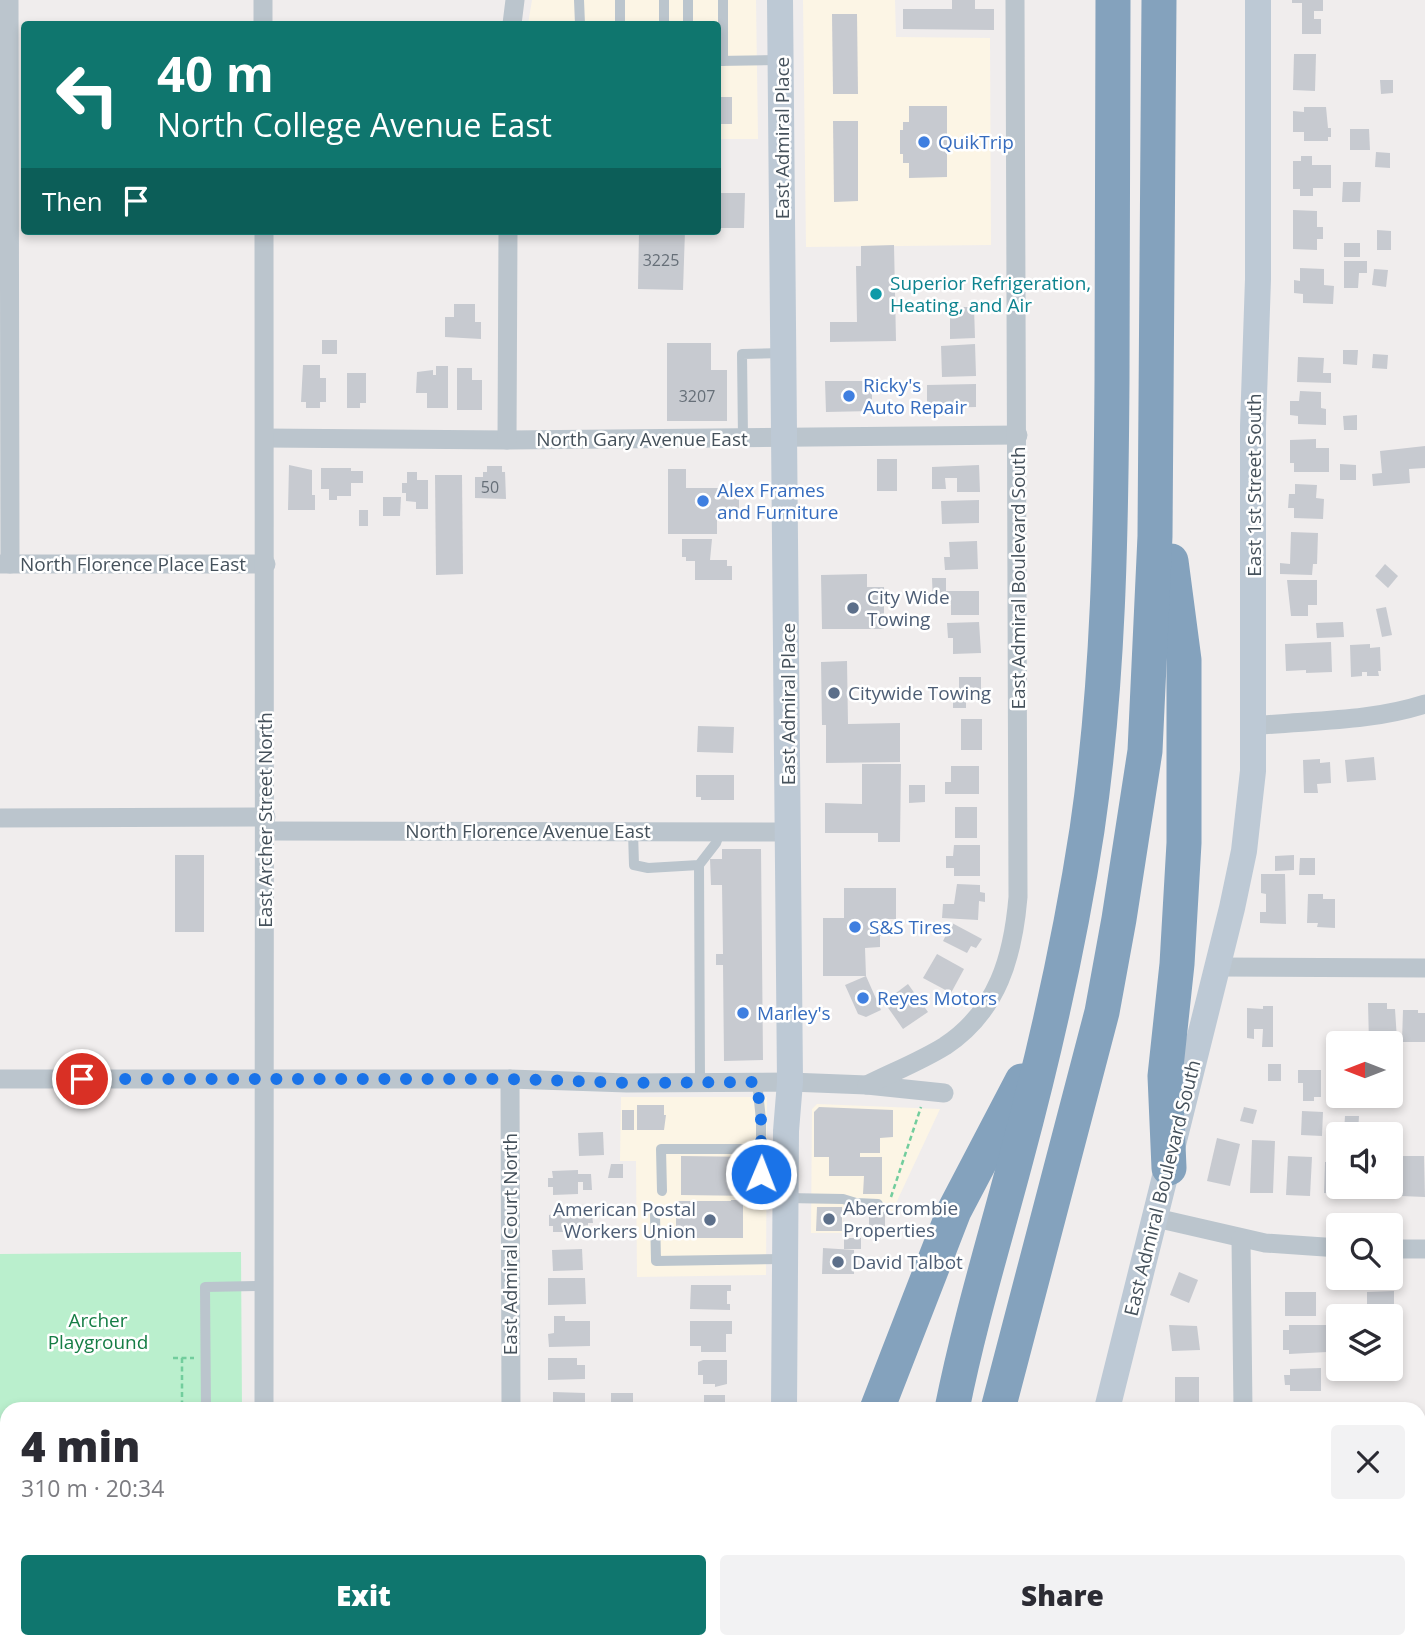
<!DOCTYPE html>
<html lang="en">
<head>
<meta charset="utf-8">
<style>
  body { margin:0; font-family:"Open Sans",sans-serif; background:#f2f2f3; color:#2b2b33; height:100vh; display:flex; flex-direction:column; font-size:26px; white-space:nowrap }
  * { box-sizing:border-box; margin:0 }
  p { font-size:23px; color:#7c7c81 }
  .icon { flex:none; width:38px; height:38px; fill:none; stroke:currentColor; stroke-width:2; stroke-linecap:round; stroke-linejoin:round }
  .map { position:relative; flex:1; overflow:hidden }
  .panel { position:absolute; left:0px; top:1402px; width:1426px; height:247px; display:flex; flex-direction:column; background:#fff; border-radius:21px 21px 0 0; box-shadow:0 4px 10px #0003 }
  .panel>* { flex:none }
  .guide { position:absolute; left:21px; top:21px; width:700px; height:214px; border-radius:7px; box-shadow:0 4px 10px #0003; background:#0f766e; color:#fff; overflow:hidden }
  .needle { width:46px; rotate:270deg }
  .tools { position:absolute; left:1326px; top:1031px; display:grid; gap:14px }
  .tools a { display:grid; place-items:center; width:77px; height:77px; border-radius:7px; background:#fff; box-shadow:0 4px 10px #0003; font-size:35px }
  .pin { position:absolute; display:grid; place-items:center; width:60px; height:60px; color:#fff; margin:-30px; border:4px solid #fff; border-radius:50%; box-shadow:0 2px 7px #0007 }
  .me { position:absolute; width:77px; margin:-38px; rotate:1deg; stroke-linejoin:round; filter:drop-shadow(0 0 5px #0008) }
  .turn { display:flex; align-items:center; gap:24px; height:147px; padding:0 21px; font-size:32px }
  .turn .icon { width:91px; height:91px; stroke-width:2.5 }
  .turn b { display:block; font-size:49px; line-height:60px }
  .then { display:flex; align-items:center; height:66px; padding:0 21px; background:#0003; gap:14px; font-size:26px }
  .round { display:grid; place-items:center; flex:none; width:74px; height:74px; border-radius:7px; background:#f2f2f3 }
  .head { display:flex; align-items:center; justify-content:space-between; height:119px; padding:0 21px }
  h1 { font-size:42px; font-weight:800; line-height:52px }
  .primary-button { display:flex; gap:14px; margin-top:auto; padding:14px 21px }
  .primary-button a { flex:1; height:80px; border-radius:7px; background:#0f766e; color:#fff; font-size:28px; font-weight:800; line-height:80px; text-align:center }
  .primary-button a+a { background:#f2f2f3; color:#2b2b33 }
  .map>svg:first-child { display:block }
</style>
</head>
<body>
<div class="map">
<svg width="1425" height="1648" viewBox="0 0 1425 1648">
  <rect width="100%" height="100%" fill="#f0eded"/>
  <g fill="#fcf5e5">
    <path d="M532,0h224l2,139h-40v-115h-190z"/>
    <path d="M803,0h92l1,37 94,1 1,207 -185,2z"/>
    <path d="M621,1097h146l-1,178 -129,2 -1,-116h-16z"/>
    <path d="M817,1104l123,5 -50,107 -7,-8h-40l-1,25h-31l1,-124z"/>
  </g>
  <path fill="#baefcd" d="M241,1252l1,157h-235v233h236v6h-243v-394z"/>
  <g fill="#c7cad0">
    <path d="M952,0h23v9h19v21l-91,-1v-20h49z"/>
    <path d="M1292,0h31v11h-9v8h7v15h-19v-31h-10z"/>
    <path d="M832,14h25l1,80h-25z"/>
    <path d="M1294,54h22l-1,37 -22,-1z"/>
    <path d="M1380,80h13v13l-12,1z"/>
    <rect x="718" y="97" width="14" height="27"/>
    <path d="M909,106h38v71l-38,1v-15h-6v-9h-3v-24h3v-8h6z"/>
    <path d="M1304,107h22l2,21h3v9h-3v4h-24v-9h-11v-21l11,1z"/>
    <path d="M833,121h25v80l-24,1z"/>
    <path d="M1350,129h19l1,21h-20z"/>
    <path d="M1376,152l14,1v15l-15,-1z"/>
    <path d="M1301,156h11v9h19v23h-18v8h-13v-7h-7v-28h8z"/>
    <path d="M1343,182h18l-1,20h-18z"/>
    <path d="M718,193h27l-1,35h-26z"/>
    <path d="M1293,210l24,1v16h6v12h-6v11l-24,-1z"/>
    <path d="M1377,230l14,1v19h-14z"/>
    <path d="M639,231h46l-2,59 -45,-1z"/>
    <rect x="1344" y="243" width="16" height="14"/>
    <path d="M894,245l2,96 -66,1v-20h27l-1,-56h5v-20z"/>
    <path d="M1344,261h23v12h-8l-1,15h-14z"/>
    <path d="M1300,268l24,1v16l10,1 -1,18 -30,-1v-9l-9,-1v-13l6,1z"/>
    <path d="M1374,269l14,1 -2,17 -14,-2z"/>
    <path d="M454,304h21v18h6v17l-36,-2v-20h9z"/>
    <path d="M950,307h24l1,31 -25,1z"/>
    <rect x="322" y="340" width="15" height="14"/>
    <path d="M667,343h44v27h16v51h-60z"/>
    <path d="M975,344l1,32 -34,1 -1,-31z"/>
    <path d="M1343,350h15l-1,15 -14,-1z"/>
    <path d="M1373,354l15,1 -1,14 -15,-1z"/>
    <path d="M1298,357l26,1 -1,15h8v10l-34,-1z"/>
    <path d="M303,365h17v13h6v24h-6v6h-14v-6h-5z"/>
    <path d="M436,366h12v42h-21v-15h-11l1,-21 16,-2v5h3z"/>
    <path d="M457,368h15v12h10v30h-25z"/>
    <path d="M347,373h19v30h-6v5h-13z"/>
    <path d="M825,381h47v30l-46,1z"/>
    <path d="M976,384v23l-49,1v-23z"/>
    <path d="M1300,391l21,1v16l5,1v16l-28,-1v-8l-8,-1v-14h9z"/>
    <path d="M1357,415v15h-13l-1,-14z"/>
    <path d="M1316,439v9h13v24h-35v-9h-4v-23z"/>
    <path d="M1425,446v22l-16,1 1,14 -37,3 -1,-12 10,-1 -2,-22z"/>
    <rect x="877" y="459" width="20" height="32"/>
    <path d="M1340,464l16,1v15h-16z"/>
    <path d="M289,465l23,5v25h3v15h-27z"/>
    <path d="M979,465l1,27h-23v-14h-12l1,11h-14v-22z"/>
    <path d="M487,466h15v6h3l1,27 -31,-1v-21h8v-5h4z"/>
    <path d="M321,468h30v3h12v12h-12v13h-14v4h-8v-11h-8z"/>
    <path d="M668,469h18v19h53v26h-22v20h-49z"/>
    <path d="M407,472h10v8h11v29h-12v-7l-10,-1v-8h-4v-10h5z"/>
    <path d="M435,475h27l1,99 -27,1z"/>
    <path d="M1295,484l22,1 -1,13 8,1 -1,20 -29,-1v-10h-6l1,-14h6z"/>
    <path d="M383,497h18l-1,19h-17z"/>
    <path d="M979,500v23l-37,1 -1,-23z"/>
    <rect x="359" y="510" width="9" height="16"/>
    <path d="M1291,532l27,1 -1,31h-4l-1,11 -32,-1v-11l10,1z"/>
    <path d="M682,539h30l-2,21h17v6h5v14h-37v-19h-9v-4h-4z"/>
    <path d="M977,541l1,28 -33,1 -1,-13h6l-1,-15z"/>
    <path d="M1385,564l13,12 -10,12 -13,-12z"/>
    <path d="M867,574v13h17v42h-62l-1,-54z"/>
    <path d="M932,578h14v13h33v24h-28v-11h-18z"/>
    <path d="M1287,580h30v25h-9v11h-17z"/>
    <path d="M1386,607l6,28 -10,2 -6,-28z"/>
    <path d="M979,622l2,31 -28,1v-16h-5l-1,-15z"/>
    <path d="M1343,622l1,15 -27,1 -1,-15z"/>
    <path d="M1331,642l1,30 -26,1v-3l-20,1 -1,-27z"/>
    <path d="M1370,644v4l10,-1 1,24h-3l1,5h-12v-4h-5v4l-11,1 -1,-32z"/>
    <path d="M847,661l1,63 52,-1v39l-74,1v-38h-4l-1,-63z"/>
    <path d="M959,677h22v22h-15v9h-13v-10h6z"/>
    <rect x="961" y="719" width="21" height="31"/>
    <path d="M698,726l36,1 -1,26 -36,-1z"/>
    <path d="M1374,757l2,23 -29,2 -2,-22z"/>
    <path d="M1320,759v4l10,-1 1,21 -14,1 1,9h-14l-1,-33z"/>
    <path d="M862,764h39l-1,78h-22v-9h-53v-30l37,1z"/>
    <path d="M951,766h28v28h-34v-12h6z"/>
    <path d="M696,775h38v25h-33v-3h-5z"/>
    <path d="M909,785h16v17l-16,1z"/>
    <rect x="955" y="807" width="22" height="31"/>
    <path d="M954,845h26v31h-26v-8h-8v-12h7z"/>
    <path d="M722,849h39l2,211 -39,1 -1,-96h-7v-11h7l-1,-69h-11l-1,-26h12z"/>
    <rect x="175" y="855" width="29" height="77"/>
    <path d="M1294,855v15l-19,1v-15z"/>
    <path d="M1300,858h15v17h-16z"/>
    <path d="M1261,874h24l1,50 -26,-1v-11h6v-18l-5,-1z"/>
    <path d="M957,884l23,1v7l5,1v9l-6,-1 -1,19 -36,-2 1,-14h11z"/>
    <path d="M844,888h52v31h-10v16l-6,1v11l-15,1 1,28 15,34 -15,7 -8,-3 -13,-29 21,-9h-43v-58h21z"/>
    <path d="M1308,894h15v5h12v29l-18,-1 1,-4h-11z"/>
    <path d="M952,923l30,16 -6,9 -5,-2 -4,7 -24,-12z"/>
    <path d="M937,954l27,15 -13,24 -28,-15z"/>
    <path d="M908,984l20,28 -25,17 -19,-27z"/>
    <path d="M1368,1003h19v6h8l3,46h-7v-12h-22z"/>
    <path d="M1263,1006h10v41h-11l1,-18h-9v10l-7,-1v-30l16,1z"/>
    <path d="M1403,1010h15v3h7v29h-23z"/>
    <rect x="1268" y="1064" width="13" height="17"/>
    <path d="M1298,1070h23v27h-7v4h-11v-18h-5z"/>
    <path d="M637,1105h27v10h2l-2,15h-27z"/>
    <path d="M819,1107l74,3v27l-13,1v15h-20v4h22v37h-19l1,-18h-35v-19h-15v-45z"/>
    <path d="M1244,1107l13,3 -4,14 -13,-3z"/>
    <rect x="622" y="1110" width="12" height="20"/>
    <path d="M1302,1111l21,1 -1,24 -21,-1z"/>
    <path d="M1345,1116h14l-1,16h-14z"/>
    <path d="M603,1132l1,23 -25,1 -1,-23z"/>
    <path d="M1217,1138l23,6 -10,42 -23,-5z"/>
    <path d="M1252,1140l23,1 -2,52h-23z"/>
    <path d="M1334,1152h5v34h10v8l-25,-1 1,-31h9z"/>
    <path d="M681,1156l75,1 -1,39 -74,-1z"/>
    <path d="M1288,1156l24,1 -2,39 -24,-1z"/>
    <path d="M1402,1156h22l1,41 -24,-1z"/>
    <path d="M611,1164h12v14h-15z"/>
    <path d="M578,1170v4h13l1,16h-9v-8h-5v12l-25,1v-8h-5v-9h5l-1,-7z"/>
    <rect x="1365" y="1186" width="23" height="6"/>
    <path d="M731,1200h12v38h-67v-37h55z"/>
    <path d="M817,1207h25v24h-26z"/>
    <path d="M588,1209v6h4l1,8h-5v9h-35v-6h-4v-11l4,-1v-4z"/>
    <path d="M869,1211l16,1v16h-8v4h-8z"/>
    <rect x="844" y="1238" width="17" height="11"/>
    <path d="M823,1248l31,2v24h-32z"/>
    <path d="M582,1249l1,21 -30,1 -1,-21z"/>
    <path d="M1179,1272l19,8 -9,23 -19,-8z"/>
    <path d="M548,1278h37l1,26 -38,1z"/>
    <path d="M691,1285h40v6h-4v13h3v6l-40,-1z"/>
    <path d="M1394,1291v35h-3v-10h-24v-24z"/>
    <rect x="1285" y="1292" width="31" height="24"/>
    <path d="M554,1316h11v5h25v25l-41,1 -1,-13 6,-1z"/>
    <path d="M690,1321h42v13h-6v18h-25v-6h-11z"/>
    <path d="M1169,1325l28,1 3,24 -28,1z"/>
    <path d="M1289,1325h38v27l-38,2v-4h-6v-20h6z"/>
    <path d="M548,1358h29v7h8v14l-37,1z"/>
    <path d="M703,1360h24v24l-12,3v-3h-12v-9h-5v-13z"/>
    <path d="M1321,1368v23h-31v-6h-5l-1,-10h6v-6z"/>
    <rect x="1175" y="1377" width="24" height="31"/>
    <path d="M553,1392l32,1v16h-32z"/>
    <path d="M611,1393h22v10l-14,1h18v5h-26z"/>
    <rect x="704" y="1395" width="21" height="14"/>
    <rect x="1419" y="1458" width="6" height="24"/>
    <rect x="1419" y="1568" width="6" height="22"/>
    <path d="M1425,1598v32h-6v-31z"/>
    <path d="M1419,1635h6v13h-16v-6h10z"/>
    <path d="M552,1642h24v6h-25z"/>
    <rect x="672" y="1642" width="28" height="6"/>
    <rect x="1290" y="1643" width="31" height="5"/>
  </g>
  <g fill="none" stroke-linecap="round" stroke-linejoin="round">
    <g stroke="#72cd9d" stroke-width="2.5" stroke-dasharray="5 3.5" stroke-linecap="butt">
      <path d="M891,1197l30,-90"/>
      <path d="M173,1358h21"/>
      <path d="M182,1358v51"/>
      <path d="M180,1642v6"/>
    </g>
    <g stroke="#bbc5cd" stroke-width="10">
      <path d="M579,0l1,24"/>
      <path d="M620,0v24"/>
      <path d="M664,0v24"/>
      <path d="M688,0v24"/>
      <path d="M723,0v61"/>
      <path d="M718,61l62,-1"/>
      <path d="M743,438l-1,-84 41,-1"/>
      <path d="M633,832l1,33 14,3 51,-3 17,-22 4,-11"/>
      <path d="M699,865l1,217"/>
      <path d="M757,1082l4,38v54l24,-2"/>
      <path d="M662,1191l-1,-42h100"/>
      <path d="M786,1198l57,1 13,4 22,1"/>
      <path d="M655,1214l1,47 128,-2"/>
      <path d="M206,1409l-1,-122 58,-1"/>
    </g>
    <g stroke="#bbc5cd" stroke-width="19">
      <path d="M9,0l1,564"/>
      <path d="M263,0v24"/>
      <path d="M512,24l3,-24"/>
      <path d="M265,438l242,2 511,-5"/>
      <path d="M507,440l1,-209"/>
      <path d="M0,564h266"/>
      <path d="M1253,726c58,-6 116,-4 172,-22"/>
      <path d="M0,818l266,-1"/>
      <path d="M266,831l523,1"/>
      <path d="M1218,967l207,1"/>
      <path d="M0,1079h510l117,4 163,-1 77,3 77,8"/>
      <path d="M510,1079l1,330"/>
      <path d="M867,1085c26,-13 54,-24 78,-39 53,-35 68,-90 73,-149l-3,-897"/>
      <path d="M1156,1218l109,25 74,5"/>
      <path d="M1241,1239l2,170"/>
      <path d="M1391,1249h34"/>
      <path d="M264,1409c-1,-393 2,-785 0,-1178"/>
      <path d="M1419,1534h6"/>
      <path d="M264,1642v6"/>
      <path d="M511,1642v6"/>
      <path d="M1246,1642v6"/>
    </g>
    <g stroke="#bdc9d5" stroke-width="26">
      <path d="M780,0l10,1082 -4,49 -2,278"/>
      <path d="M1107,1409l125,-501 12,-57 9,-80v-345l5,-147v-279"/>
      <path d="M784,1642v6"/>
      <path d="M1057,1648l1,-6"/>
    </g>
    <g stroke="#84a2bd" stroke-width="35">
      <path d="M1169,1168l-4,-92 12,-112 7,-121v-183l-13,-99"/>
      <path d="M877,1409l77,-198 68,-130"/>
      <path d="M952,1409c17,-85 42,-167 64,-250 29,-108 54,-218 71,-329 22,-149 24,-300 25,-450 0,-127 1,-253 1,-380"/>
      <path d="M998,1409l104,-397 17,-93 26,-168 10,-215 4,-536"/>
      <path d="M805,1648l1,-6"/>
      <path d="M913,1648l1,-6"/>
      <path d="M959,1648l1,-6"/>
    </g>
  </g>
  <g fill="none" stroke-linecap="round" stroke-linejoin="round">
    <path stroke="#1a73e8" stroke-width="12" stroke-dasharray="0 21.6" d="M82,1079h428l117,4 130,-1 4,38v54"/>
  </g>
  <g fill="#3f7fe0" stroke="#fff" stroke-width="2.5">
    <circle cx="924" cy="142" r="7"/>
    <circle cx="849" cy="396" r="7"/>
    <circle cx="703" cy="501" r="7"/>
    <circle cx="855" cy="927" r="7"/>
    <circle cx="863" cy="998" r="7"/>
    <circle cx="743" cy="1013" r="7"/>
  </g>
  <circle fill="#0f9aa8" stroke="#fff" stroke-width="2.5" cx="876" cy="294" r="7"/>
  <g fill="#5c6f8a" stroke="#fff" stroke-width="2.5">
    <circle cx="853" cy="608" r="7"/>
    <circle cx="834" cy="693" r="7"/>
    <circle cx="829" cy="1219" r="7"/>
    <circle cx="710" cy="1220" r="7"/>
    <circle cx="838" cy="1262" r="7"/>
  </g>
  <g text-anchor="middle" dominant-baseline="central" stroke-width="5" stroke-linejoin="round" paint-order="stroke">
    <g font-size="16" fill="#666f78">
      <text x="661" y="260">3225</text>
      <text x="697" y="396">3207</text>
      <text x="490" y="487">50</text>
    </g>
    <g font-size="19" fill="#45515b" stroke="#fff">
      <text transform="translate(782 138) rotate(-90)">East Admiral Place</text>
      <text x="642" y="439">North Gary Avenue East</text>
      <text transform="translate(1254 485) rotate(-90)">East 1st Street South</text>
      <text x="133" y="564">North Florence Place East</text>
      <text transform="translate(1018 578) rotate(-90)">East Admiral Boulevard South</text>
      <text transform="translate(788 704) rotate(-90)">East Admiral Place</text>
      <text transform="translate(265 820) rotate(-90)">East Archer Street North</text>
      <text x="528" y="831">North Florence Avenue East</text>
      <text transform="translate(1162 1188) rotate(-76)">East Admiral Boulevard South</text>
      <text transform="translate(510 1244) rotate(-90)">East Admiral Court North</text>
    </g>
    <g font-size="19" fill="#366cbe" stroke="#fff" text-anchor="start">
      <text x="938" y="142">QuikTrip</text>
      <text x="863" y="385">Ricky's<tspan x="863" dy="22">Auto Repair</tspan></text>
      <text x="717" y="490">Alex Frames<tspan x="717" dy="22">and Furniture</tspan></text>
      <text x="869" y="927">S&amp;S Tires</text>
      <text x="877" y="998">Reyes Motors</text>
      <text x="757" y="1013">Marley's</text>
    </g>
    <g font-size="19" fill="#0d838f" stroke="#fff" text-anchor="start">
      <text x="890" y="283">Superior Refrigeration,<tspan x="890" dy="22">Heating, and Air</tspan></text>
    </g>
    <g font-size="19" fill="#4e5e75" stroke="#fff" text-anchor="start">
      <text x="867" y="597">City Wide<tspan x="867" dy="22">Towing</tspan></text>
      <text x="848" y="693">Citywide Towing</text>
      <text x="843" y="1208">Abercrombie<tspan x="843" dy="22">Properties</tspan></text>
      <text x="696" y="1209" text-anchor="end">American Postal<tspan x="696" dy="22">Workers Union</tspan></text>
      <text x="852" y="1262">David Talbot</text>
    </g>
    <g font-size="19" fill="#157d45" stroke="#fff">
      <text x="98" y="1320">Archer<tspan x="98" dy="22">Playground</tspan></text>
    </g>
  </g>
</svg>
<div class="tools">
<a><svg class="needle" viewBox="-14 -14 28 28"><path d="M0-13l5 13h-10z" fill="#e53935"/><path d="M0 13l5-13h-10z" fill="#7c7c81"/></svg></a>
<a><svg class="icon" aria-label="sound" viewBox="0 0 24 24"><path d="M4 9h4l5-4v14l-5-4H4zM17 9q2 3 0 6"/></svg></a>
<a><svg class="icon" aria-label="search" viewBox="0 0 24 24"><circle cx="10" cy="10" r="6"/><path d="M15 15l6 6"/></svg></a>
<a><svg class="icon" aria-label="layers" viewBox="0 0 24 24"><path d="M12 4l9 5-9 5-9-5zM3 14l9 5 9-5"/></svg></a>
</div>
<div class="pin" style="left:82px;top:1079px;background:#d93025"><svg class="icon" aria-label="arrive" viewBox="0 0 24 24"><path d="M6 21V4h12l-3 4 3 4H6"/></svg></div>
<svg class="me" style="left:761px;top:1174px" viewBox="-20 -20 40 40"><circle r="17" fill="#1a73e8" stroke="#fff" stroke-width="3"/><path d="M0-11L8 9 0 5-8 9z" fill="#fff"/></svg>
<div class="guide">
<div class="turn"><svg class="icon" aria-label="left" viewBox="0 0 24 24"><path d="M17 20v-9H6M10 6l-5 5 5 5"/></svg><div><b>40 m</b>North College Avenue East</div></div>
<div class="then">Then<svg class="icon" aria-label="arrive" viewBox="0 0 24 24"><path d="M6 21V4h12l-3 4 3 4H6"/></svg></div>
</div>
<section class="panel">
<div class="head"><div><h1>4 min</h1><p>310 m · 20:34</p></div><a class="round"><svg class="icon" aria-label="close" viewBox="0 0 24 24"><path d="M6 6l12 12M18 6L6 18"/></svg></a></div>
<div class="primary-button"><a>Exit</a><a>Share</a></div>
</section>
</div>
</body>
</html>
